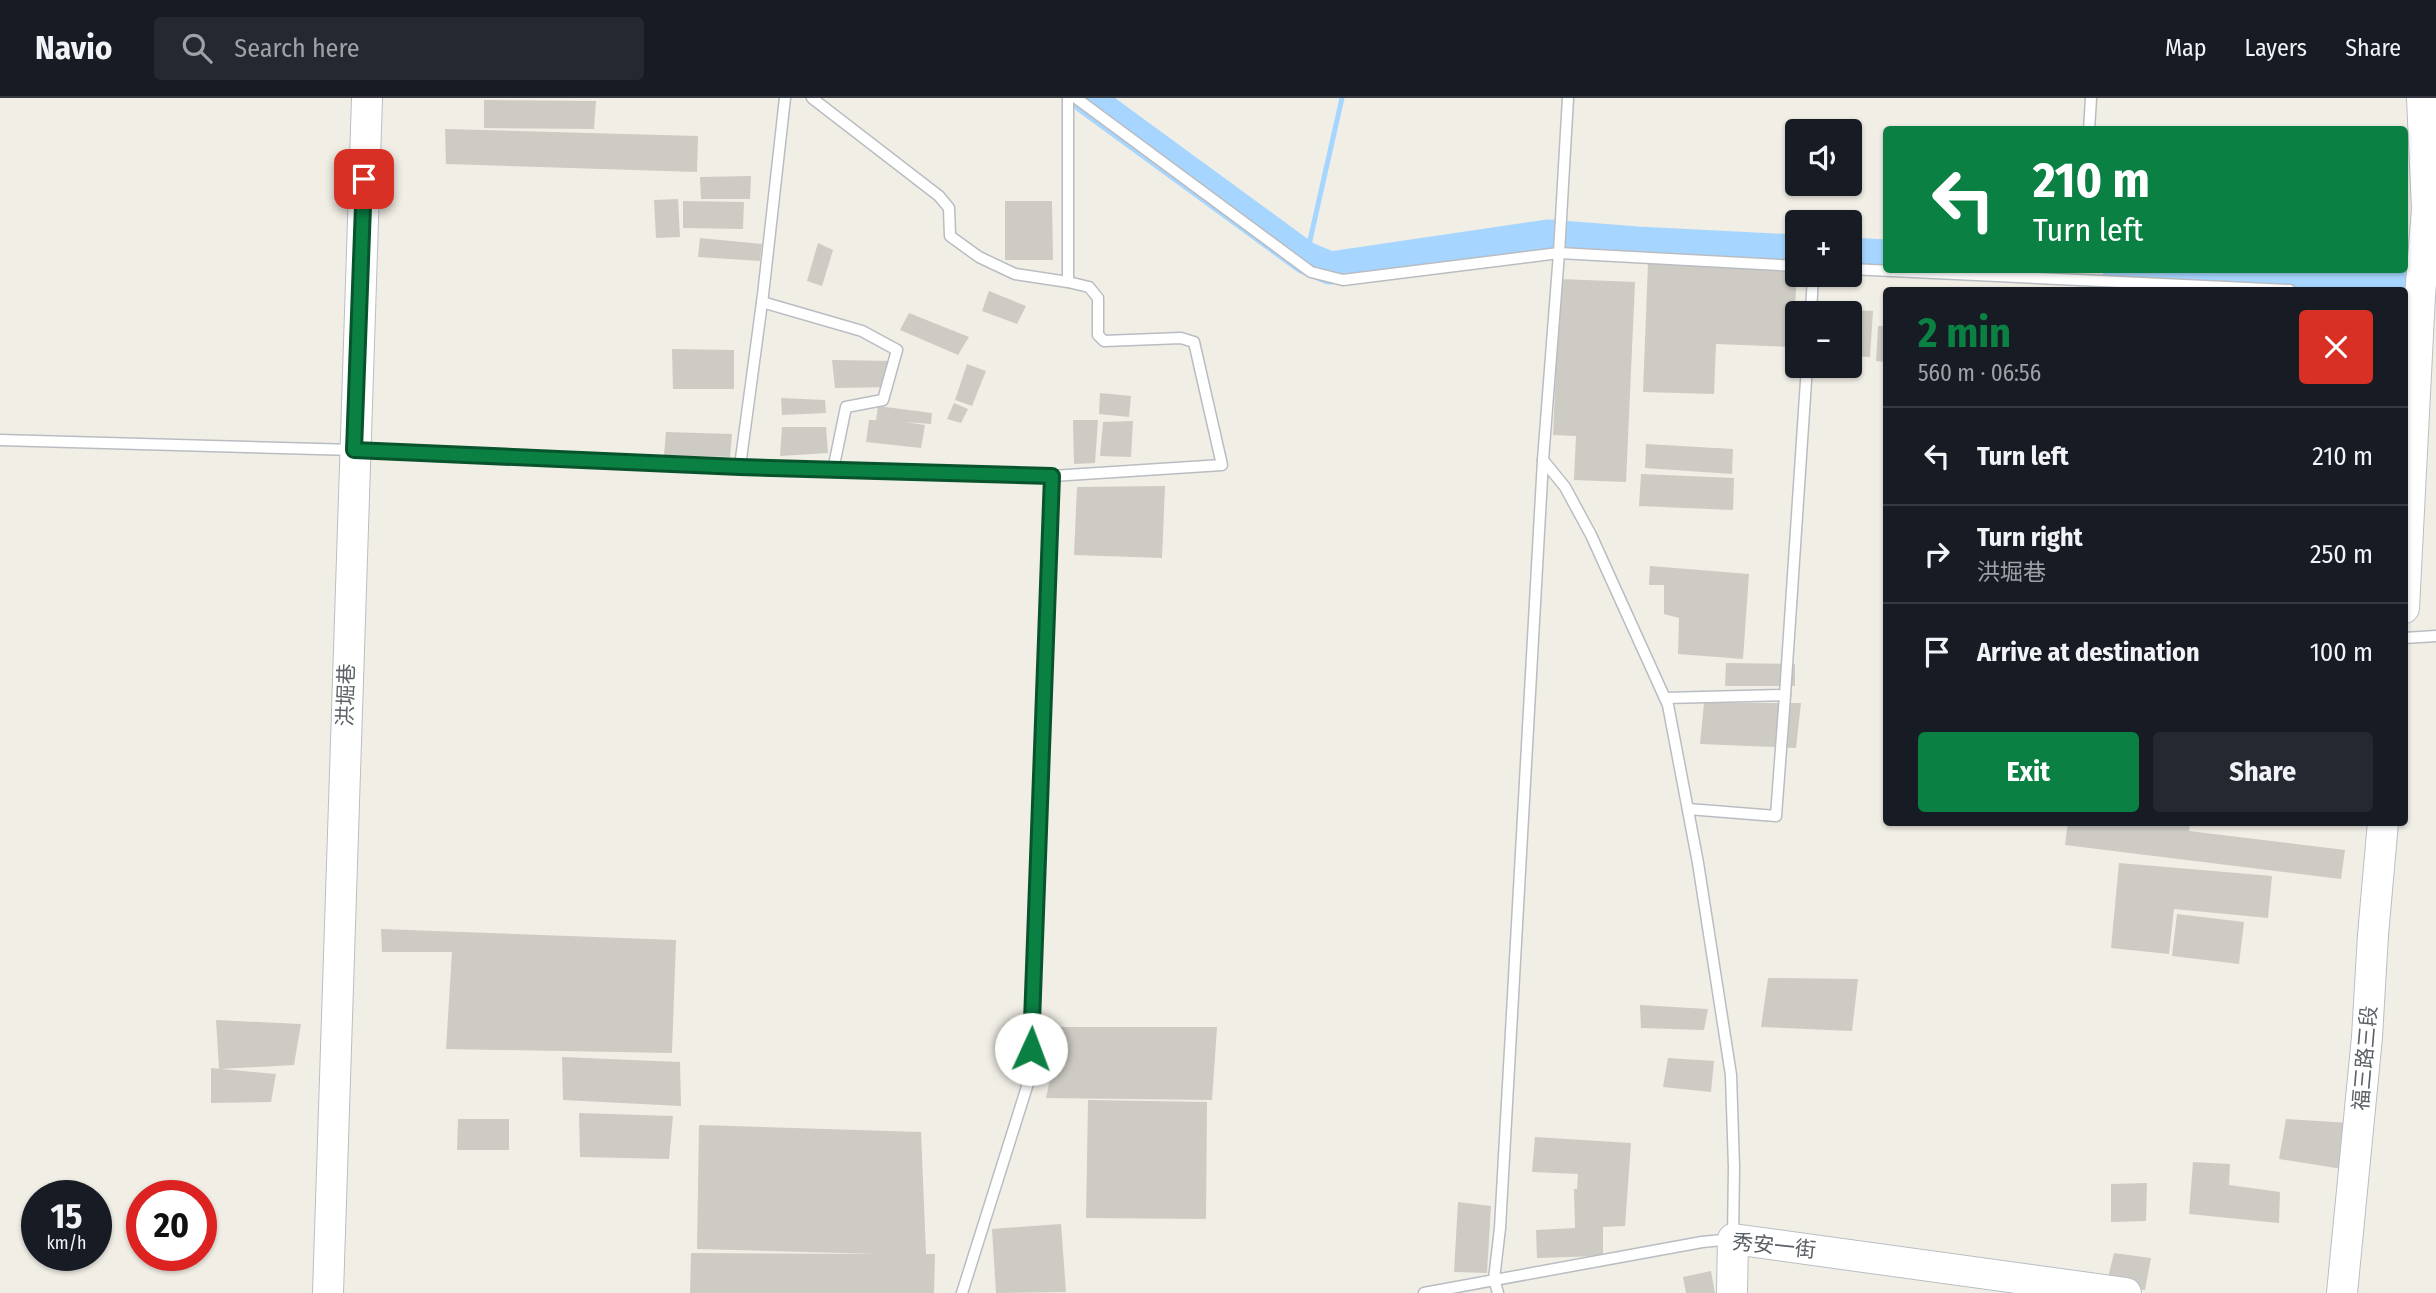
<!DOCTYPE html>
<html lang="en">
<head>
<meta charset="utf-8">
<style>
  body { margin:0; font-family:"Fira Sans Condensed","Noto Sans TC",sans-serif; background:#242831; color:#f1f3f6; height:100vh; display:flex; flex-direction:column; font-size:26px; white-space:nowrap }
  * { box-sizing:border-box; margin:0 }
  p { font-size:23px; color:#9ea1a6 }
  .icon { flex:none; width:38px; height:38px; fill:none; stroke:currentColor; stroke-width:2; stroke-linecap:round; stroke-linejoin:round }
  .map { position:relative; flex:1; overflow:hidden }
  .side { position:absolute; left:1883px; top:189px; width:525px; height:539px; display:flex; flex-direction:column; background:#171b24; border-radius:7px; box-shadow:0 2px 5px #0004 }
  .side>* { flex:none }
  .banner { position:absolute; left:1883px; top:28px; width:525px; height:147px; border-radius:7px; box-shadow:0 2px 5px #0004; background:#0b8043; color:#fff; overflow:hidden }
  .controls { position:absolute; left:1785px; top:21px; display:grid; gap:14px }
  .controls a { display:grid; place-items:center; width:77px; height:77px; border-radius:7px; background:#171b24; box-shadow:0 2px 5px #0004; font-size:35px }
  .speed { position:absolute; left:21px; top:1082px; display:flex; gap:14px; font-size:35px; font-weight:700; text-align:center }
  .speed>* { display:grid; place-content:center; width:91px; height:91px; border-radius:50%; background:#171b24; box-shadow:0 2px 5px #0004; line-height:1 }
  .speed small { font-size:18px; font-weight:400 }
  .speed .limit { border:10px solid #d22; background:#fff; color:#111 }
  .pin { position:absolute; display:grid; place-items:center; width:60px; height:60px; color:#fff; margin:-30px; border-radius:14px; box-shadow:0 4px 10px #0006 }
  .me { position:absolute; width:77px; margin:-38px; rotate:2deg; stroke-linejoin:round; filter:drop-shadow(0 0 5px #0008) }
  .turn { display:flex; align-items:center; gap:24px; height:147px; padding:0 35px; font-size:32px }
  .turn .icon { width:91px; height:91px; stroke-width:2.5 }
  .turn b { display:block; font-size:49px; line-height:60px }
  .round { display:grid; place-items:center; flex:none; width:74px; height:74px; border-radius:7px; background:#242831 }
  .headline { display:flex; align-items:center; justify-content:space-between; height:119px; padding:0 35px }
  h1 { font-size:42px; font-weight:700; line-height:52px; color:#0b8043 }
  .primary-button { display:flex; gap:14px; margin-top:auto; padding:14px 35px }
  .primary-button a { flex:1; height:80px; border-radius:7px; background:#0b8043; color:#fff; font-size:28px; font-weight:700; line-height:80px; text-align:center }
  .primary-button a+a { background:#242831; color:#f1f3f6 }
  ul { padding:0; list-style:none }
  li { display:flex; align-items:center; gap:21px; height:98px; padding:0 35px; border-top:2px solid #363941 }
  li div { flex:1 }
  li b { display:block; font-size:26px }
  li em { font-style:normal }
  header { display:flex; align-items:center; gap:42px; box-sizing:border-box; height:98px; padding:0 35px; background:#171b24; border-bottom:2px solid #363941 }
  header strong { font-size:33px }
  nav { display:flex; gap:38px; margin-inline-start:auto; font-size:24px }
  .search { width:490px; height:63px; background:#242831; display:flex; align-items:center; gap:18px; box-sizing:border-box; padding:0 24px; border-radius:7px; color:#9ea1a6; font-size:26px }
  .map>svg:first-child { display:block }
</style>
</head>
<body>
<header>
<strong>Navio</strong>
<div class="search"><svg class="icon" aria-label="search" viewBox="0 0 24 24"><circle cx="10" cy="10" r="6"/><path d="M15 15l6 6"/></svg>Search here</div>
<nav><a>Map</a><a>Layers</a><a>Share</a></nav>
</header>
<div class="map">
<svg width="2436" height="1195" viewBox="0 0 2436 1195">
  <rect width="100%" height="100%" fill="#f0eee5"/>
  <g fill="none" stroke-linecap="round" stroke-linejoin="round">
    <path stroke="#a6d6ff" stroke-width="5" d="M1306,160l36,-160"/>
    <g stroke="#a6d6ff" stroke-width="33">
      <path d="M1087,0l219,160 24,10 218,-32 89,7 160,8"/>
      <path d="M1850,156l36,2"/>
      <path d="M2119,172l163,8 102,2 52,-1"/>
    </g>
  </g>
  <g fill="#cecbc4">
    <path d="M484,2l112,1 -2,28 -110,-1z"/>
    <path d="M445,31l253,7 -1,36 -251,-8z"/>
    <path d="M751,78l-1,23h-49l-1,-22z"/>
    <path d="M678,101l2,38 -24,1 -2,-38z"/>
    <path d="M683,103l61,1 -1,27 -60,-1z"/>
    <path d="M1005,103h47l1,59h-48z"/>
    <path d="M700,140l62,6 -2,17 -62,-4z"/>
    <path d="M818,145l15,7 -11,36 -15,-5z"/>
    <path d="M1648,165l149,7 -4,77 -77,-3 -2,50 -71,-2z"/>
    <path d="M1560,181l75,3 -9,200 -52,-2 2,-44 -23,-1z"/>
    <path d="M989,193l37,15 -9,18 -35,-13z"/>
    <path d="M1818,210l33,2 -1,3h-32z"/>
    <path d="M1854,212l19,1 -3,46 -19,-1z"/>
    <path d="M909,215l60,24 -11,18 -58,-25z"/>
    <path d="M1878,228h8v36l-10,-1z"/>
    <path d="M672,251l62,1v39h-61z"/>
    <path d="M832,262l62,1 -2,26 -57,1z"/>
    <path d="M967,266l19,7 -14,35 -17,-6z"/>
    <path d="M1100,295l31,3 -2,21 -30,-3z"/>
    <path d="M781,300l44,2 1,13 -44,2z"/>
    <path d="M954,305l14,6 -7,14 -14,-4z"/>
    <path d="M878,308l54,7 -1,11 -26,-2 20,3 -4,23 -55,-6 3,-22h7z"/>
    <path d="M1073,322h25l-3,43 -21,1z"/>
    <path d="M1133,323l-2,36 -31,-1 3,-34z"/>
    <path d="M782,329h44l2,26 -48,3z"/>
    <path d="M666,334l66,2 -2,23 -66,-2z"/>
    <path d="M1646,346l87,5 -1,25 -87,-6z"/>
    <path d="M1641,376l93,4 -1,32 -94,-4z"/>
    <path d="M1165,388l-3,72 -88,-3 3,-68z"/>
    <path d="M1650,468l99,8 -6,85 -65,-5 1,-36 -15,-4v-29h-15z"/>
    <path d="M1726,565l69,1v22h-70z"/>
    <path d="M1704,605h97l-5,45 -96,-4z"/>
    <path d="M2068,724h122l-1,9 156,19 -4,29 -276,-34z"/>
    <path d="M2119,765l153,13 -4,42 -94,-9 -5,45 -58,-6z"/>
    <path d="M2177,816l67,8 -5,42 -67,-8z"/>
    <path d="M381,831l295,11 -4,113 -226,-4 6,-97h-70z"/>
    <path d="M1768,880l90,1 -6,52 -91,-4z"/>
    <path d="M1640,907l68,4 -4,21 -63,-2z"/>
    <path d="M216,922l85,4 -7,41 -75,4z"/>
    <path d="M1061,929h156l-5,73 -166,-2z"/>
    <path d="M562,959l118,5 1,44 -118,-6z"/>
    <path d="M1668,960l46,3 -3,31 -48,-5z"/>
    <path d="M211,970l65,6 -5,28 -60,1z"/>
    <path d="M1088,1002l119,2 -1,117 -120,-1z"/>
    <path d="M579,1015l94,3 -4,43 -89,-2z"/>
    <path d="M458,1021h51v31h-52z"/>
    <path d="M2286,1021l64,4 -8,46 -63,-10z"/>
    <path d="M699,1027l222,7 5,122h9l-1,39h-244l1,-40 187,1 -181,-5z"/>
    <path d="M1535,1039l96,6 -6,83 -22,1v29l-66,2 -1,-28 39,-2 -1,-39h3l1,-15 -46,-2z"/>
    <path d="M2193,1064l37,2 -1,21 51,7 -1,31 -90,-9z"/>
    <path d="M2147,1085l-1,38 -35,1v-38z"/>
    <path d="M1458,1104l33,4 -4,67 -33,-1z"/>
    <path d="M1061,1126l5,68 -70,1 -4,-64z"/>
    <path d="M2114,1155l37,5 -6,32 -39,-4z"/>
    <path d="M1711,1173l4,22h-29l-3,-16z"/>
  </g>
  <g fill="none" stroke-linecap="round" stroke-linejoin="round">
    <g stroke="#b9bdc2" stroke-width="13">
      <g id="lane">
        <path d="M812,0l127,98 10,12 1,28 29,21 36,17 53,8"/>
        <path d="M1076,0l235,174 32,8 216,-27 238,13"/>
        <path d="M2089,32l2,-32"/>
        <path d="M1850,171l440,21"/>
        <path d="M762,204l100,29 35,19 -14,50 -37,7 -13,63"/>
        <path d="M1811,215l2,-38"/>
        <path d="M0,342l354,10 386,16 312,10 170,-11 -28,-123 -13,-4 -77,3 -6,-6v-37l-9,-11 -21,-5v-184"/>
        <path d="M740,368l23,-171 22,-197"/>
        <path d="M2404,540l32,-2"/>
        <path d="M1665,600l120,-3 22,-329"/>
        <path d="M1688,711l88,7 9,-121"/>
        <path d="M962,1195l68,-216 22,-601"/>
        <path d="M1424,1195l278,-51 31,-3 1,-72 -3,-92 -33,-212 -30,-158 -77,-170 -26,-48 -22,-27"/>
        <path d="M1498,1195l-4,-14 6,-51 43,-768 16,-207 9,-155"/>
      </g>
    </g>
    <g stroke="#babec4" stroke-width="32">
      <g id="secondary">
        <path d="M2404,510l16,-312 7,-87 -5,-111"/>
        <path d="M328,1195l39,-1195"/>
        <path d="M1732,1195l1,-54 393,54"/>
        <path d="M2342,1195l25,-256 6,-102 10,-113"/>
      </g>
    </g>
    <use href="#lane" stroke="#fff" stroke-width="10"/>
    <use href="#secondary" stroke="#fff" stroke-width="30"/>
  </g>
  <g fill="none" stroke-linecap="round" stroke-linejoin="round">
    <g stroke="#07532c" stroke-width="18">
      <path id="route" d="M364,81l-10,271 386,17 312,9 -21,573"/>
    </g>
    <use href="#route" stroke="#0b8043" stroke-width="12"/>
  </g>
  <g text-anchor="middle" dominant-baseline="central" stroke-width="5" stroke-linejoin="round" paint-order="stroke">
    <g font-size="21" fill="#5c6167" stroke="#fff">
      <text transform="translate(346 597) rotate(-88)">洪堀巷</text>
      <text transform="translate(2365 960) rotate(-85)">福三路三段</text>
      <text transform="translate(1774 1148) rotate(6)">秀安一街</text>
    </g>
  </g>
</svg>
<div class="controls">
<a><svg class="icon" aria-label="sound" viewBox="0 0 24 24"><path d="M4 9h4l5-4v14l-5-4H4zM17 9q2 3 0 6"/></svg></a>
<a>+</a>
<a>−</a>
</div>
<div class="speed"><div>15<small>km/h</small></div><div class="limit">20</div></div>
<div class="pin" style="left:364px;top:81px;background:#d93025"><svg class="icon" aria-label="arrive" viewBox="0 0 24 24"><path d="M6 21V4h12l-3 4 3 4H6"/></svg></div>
<svg class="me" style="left:1031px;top:951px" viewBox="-20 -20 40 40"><circle r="19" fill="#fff"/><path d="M0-13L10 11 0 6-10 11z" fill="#0b8043"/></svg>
<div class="banner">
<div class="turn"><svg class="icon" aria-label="left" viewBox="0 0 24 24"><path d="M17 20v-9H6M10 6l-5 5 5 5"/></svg><div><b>210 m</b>Turn left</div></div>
</div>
<section class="side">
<div class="headline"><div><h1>2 min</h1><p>560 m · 06:56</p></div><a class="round" style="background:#d93025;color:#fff"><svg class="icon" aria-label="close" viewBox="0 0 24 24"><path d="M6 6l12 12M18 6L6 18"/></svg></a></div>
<ul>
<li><svg class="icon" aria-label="left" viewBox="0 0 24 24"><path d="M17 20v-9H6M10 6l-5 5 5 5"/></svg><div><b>Turn left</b></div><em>210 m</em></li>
<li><svg class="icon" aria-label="right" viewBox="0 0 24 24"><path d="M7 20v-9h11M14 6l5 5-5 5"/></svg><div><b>Turn right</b><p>洪堀巷</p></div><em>250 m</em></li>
<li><svg class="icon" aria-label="arrive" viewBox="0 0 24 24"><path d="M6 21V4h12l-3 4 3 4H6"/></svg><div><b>Arrive at destination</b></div><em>100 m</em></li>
</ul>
<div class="primary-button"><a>Exit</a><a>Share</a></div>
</section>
</div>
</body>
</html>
